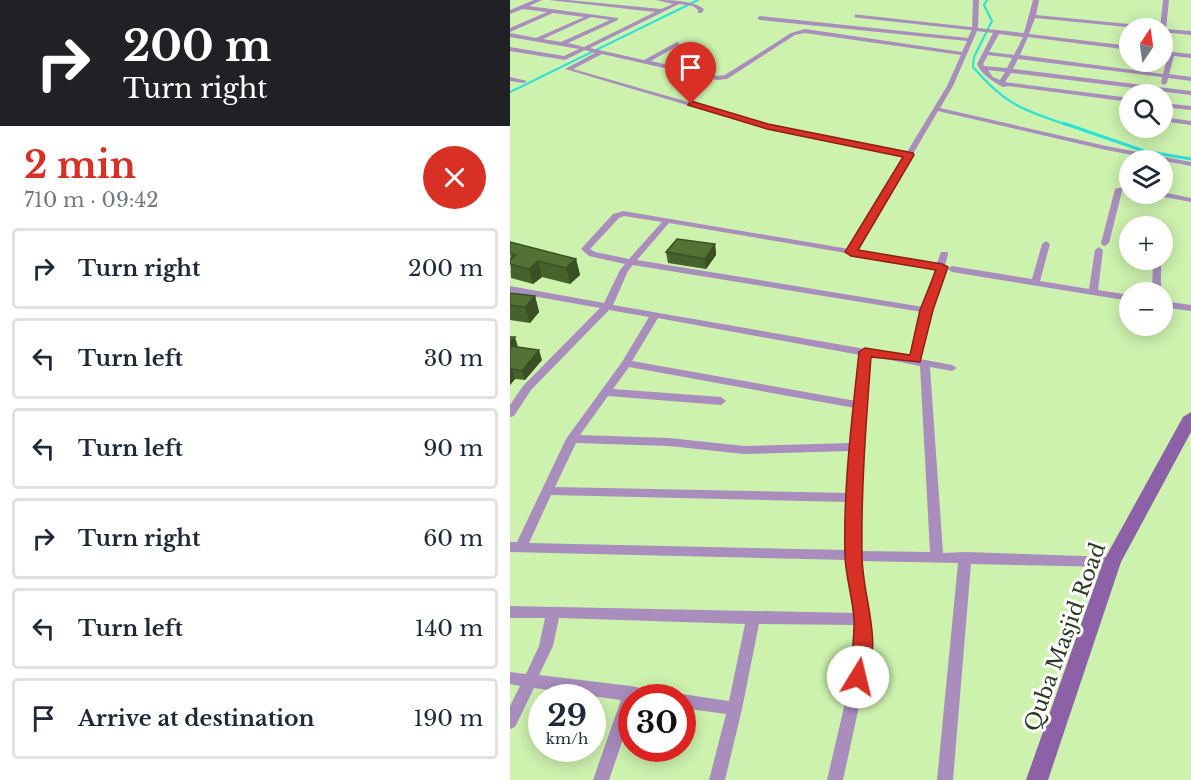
<!DOCTYPE html>
<html lang="en">
<head>
<meta charset="utf-8">
<style>
  body { margin:0; font-family:"Libre Baskerville",serif; background:#f6f6f7; color:#1f2937; height:100vh; display:flex; flex-direction:column; font-size:22px; white-space:nowrap }
  * { box-sizing:border-box; margin:0 }
  p { font-size:20px; color:#747a83 }
  .icon { flex:none; width:33px; height:33px; fill:none; stroke:currentColor; stroke-width:2; stroke-linecap:round; stroke-linejoin:round }
  .map { position:relative; flex:1; overflow:hidden }
  .drawer { display:flex; flex-direction:column; background:#fff; width:510px }
  .drawer>* { flex:none }
  .top-card { background:#202124; color:#fff; overflow:hidden }
  .needle { width:39px; rotate:13deg }
  .controls { position:absolute; left:609px; top:18px; display:grid; gap:12px }
  .controls a { display:grid; place-items:center; width:54px; height:54px; border-radius:50%; background:#fff; box-shadow:0 3px 15px #0003; font-size:30px }
  .speed { position:absolute; left:18px; top:684px; display:flex; gap:12px; font-size:30px; font-weight:700; text-align:center }
  .speed>* { display:grid; place-content:center; width:78px; height:78px; border-radius:50%; background:#fff; box-shadow:0 3px 15px #0003; line-height:1 }
  .speed small { font-size:15px; font-weight:400 }
  .speed .limit { border:9px solid #d22; background:#fff; color:#111 }
  .pin { position:absolute; display:grid; place-items:center; width:51px; height:51px; color:#fff; margin:-62px -26px; border-radius:50% 50% 50% 0; rotate:-45deg; box-shadow:0 0 6px #0007 }
  .pin .icon { rotate:45deg }
  .me { position:absolute; width:66px; margin:-33px; rotate:9deg; stroke-linejoin:round; filter:drop-shadow(0 0 4px #0008) }
  .turn { display:flex; align-items:center; gap:21px; height:126px; padding:0 24px; font-size:27px }
  .turn .icon { width:78px; height:78px; stroke-width:2.5 }
  .turn b { display:block; font-size:42px; line-height:51px }
  .round { display:grid; place-items:center; flex:none; width:63px; height:63px; border-radius:32px; background:#f6f6f7 }
  .headline { display:flex; align-items:center; justify-content:space-between; height:102px; padding:0 24px }
  h1 { font-size:36px; font-weight:800; line-height:45px; color:#d93025 }
  ul { padding:0; list-style:none }
  li { display:flex; align-items:center; gap:18px; height:81px; margin:0 12px 9px; padding:0 12px; border:3px solid #e0e1e3; border-radius:6px }
  li div { flex:1 }
  li b { display:block; font-size:22px }
  li em { font-style:normal }
  main { display:flex; flex:1; min-height:0 }
  .map>svg:first-child { display:block }
</style>
</head>
<body>
<main>
<section class="drawer">
<div class="top-card">
<div class="turn"><svg class="icon" aria-label="right" viewBox="0 0 24 24"><path d="M7 20v-9h11M14 6l5 5-5 5"/></svg><div><b>200 m</b>Turn right</div></div>
</div>
<div class="headline"><div><h1>2 min</h1><p>710 m · 09:42</p></div><a class="round" style="background:#d93025;color:#fff"><svg class="icon" aria-label="close" viewBox="0 0 24 24"><path d="M6 6l12 12M18 6L6 18"/></svg></a></div>
<ul>
<li><svg class="icon" aria-label="right" viewBox="0 0 24 24"><path d="M7 20v-9h11M14 6l5 5-5 5"/></svg><div><b>Turn right</b></div><em>200 m</em></li>
<li><svg class="icon" aria-label="left" viewBox="0 0 24 24"><path d="M17 20v-9H6M10 6l-5 5 5 5"/></svg><div><b>Turn left</b></div><em>30 m</em></li>
<li><svg class="icon" aria-label="left" viewBox="0 0 24 24"><path d="M17 20v-9H6M10 6l-5 5 5 5"/></svg><div><b>Turn left</b></div><em>90 m</em></li>
<li><svg class="icon" aria-label="right" viewBox="0 0 24 24"><path d="M7 20v-9h11M14 6l5 5-5 5"/></svg><div><b>Turn right</b></div><em>60 m</em></li>
<li><svg class="icon" aria-label="left" viewBox="0 0 24 24"><path d="M17 20v-9H6M10 6l-5 5 5 5"/></svg><div><b>Turn left</b></div><em>140 m</em></li>
<li><svg class="icon" aria-label="arrive" viewBox="0 0 24 24"><path d="M6 21V4h12l-3 4 3 4H6"/></svg><div><b>Arrive at destination</b></div><em>190 m</em></li>
</ul>
</section>
<div class="map">
<svg width="681" height="780" viewBox="0 0 681 780">
  <rect width="100%" height="100%" fill="#ccf2ae"/>
  <g fill="none" stroke-linecap="round" stroke-linejoin="round">
    <g stroke="#2ae0da" stroke-width="2">
      <path d="M477,0l-3,5 8,16 -18,36 -1,10c33,38 48,42 94,58"/>
      <path d="M0,92l188,-92"/>
    </g>
    <path stroke="#2ae0da" stroke-width="3" d="M553,123l81,28 47,8"/>
    <path stroke="#a98dbd" stroke-width="3" d="M346,16l119,13"/>
    <g fill="#a98dbd" fill-rule="evenodd">
      <path d="M24,0h8l-13,6 89,12v2l-50,23 16,4 71,-35 -106,-12h19l93,9 12,-5 -17,-4c16,0 35,0 48,9l-2,4h-4v-3l-5,-4 -14,-2 -89,44 54,12 33,-18 2,1v2l-28,16 66,15 8,-1 66,-42 14,-4 157,23 5,-11 -207,-21 -3,-2 3,-2 208,22 4,-9 1,-29h6l-1,28 46,5 9,-33h6l-3,15 113,11 3,2h-15l-102,-10 -6,16 101,12v4l-102,-13 -8,18 143,19 5,-19h-6v-4l29,3v4l-17,-2 -5,18 22,3v4l-23,-3 -1,5 -3,2 -3,-2 1,-6 -144,-18 -5,10 178,22v4l-180,-22 -6,9 125,16v4l-122,-16 -5,1c-11,-6 -22,-13 -26,-23l16,-31 -16,-2 -24,55 -13,22 166,38 85,16v4l-85,-16 -168,-39 -81,139 80,13 4,-11h6l1,2 -3,11 1,2 -2,2 -12,41 -12,49 32,6 5,3 -5,3 -22,-4 13,186 22,-1 147,5 5,1 1,4 -1,4 -5,1 -141,-3 -18,216h-16l21,-217 -98,-2 10,58v37l-27,124h-16l29,-124v-31l-97,-1 -17,85 -17,71h-16l17,-66 -44,-6v-10h-6l6,-4 47,7 16,-77 -186,-6 -6,28 -14,29 92,11 33,7 2,5h-34v15l-23,67h-16l28,-80 -87,-12 -19,39 -5,2v-23l10,-20 -10,-2v-12l16,2 13,-28 6,-28h-35v-12l345,7 -8,-53 -337,-8v-10h7l49,-103 56,-77 27,-45 -40,-7 -78,80 -17,26 -4,1v-12l13,-19 77,-78 -90,-16v-6l94,17 16,-33 5,-6 -36,-8 -8,-7 32,-35 10,-3 226,38 55,-93 -139,-28 -200,-59 30,-16 -10,-3 -20,10 -55,-9v-4l54,9 15,-7 -69,-12v-4l26,5 48,-21 -31,-4 -43,19v-4l37,-16 -24,-3 -13,5v-4zM81,17l19,3 -49,22 -18,-3zM295,33l156,22 -14,31 -40,66 -139,-27 -195,-56 29,-15 115,26 10,-1 68,-44zM489,34l24,3 -9,18 -25,-3zM478,55l24,3 -5,10 -23,-2 -1,-2zM478,70l17,2 -5,8 -7,-3zM114,216l38,6 -33,37 -34,-7 -5,-3 29,-31zM159,223l266,45 -12,39 -286,-47zM123,265l289,47 -11,45 -298,-52 15,-34zM148,318l202,37 -4,46 -224,-40zM360,356l50,10 10,186 -70,-1 3,-104zM119,367l226,41 -3,35 -108,3 -75,-8 -89,-3 28,-39 113,9 5,-4 -5,-4 -108,-8zM66,443l93,3 75,8 107,-3 -2,42 -294,-6zM41,495l298,7 -2,48 -318,-7z"/>
      <path d="M653,0h6l-3,29 25,2v4l-29,-3v-4h-2z"/>
      <path d="M0,77l17,4 -3,2 -14,-2z"/>
      <path d="M652,103l29,3v4l-29,-3z"/>
      <path d="M652,117l29,4v4l-29,-4z"/>
      <path d="M620,185v4l-8,2 -13,52 -4,3 -3,-1 -1,-2 14,-54z"/>
      <path d="M652,192l29,6v4l-32,-6 -1,-2h4z"/>
      <path d="M536,241l4,3 -10,37 49,8 6,-39 4,-3 4,3 -5,40 32,5v6l-178,-29 -4,-3 4,-3 80,13 10,-35z"/>
      <path d="M643,260h8v32h-9z"/>
      <path d="M652,301l29,4v6l-29,-4z"/>
    </g>
    <path fill="#8c61a7" fill-rule="evenodd" d="M681,412v20l-70,130 -73,218h-22l77,-218 80,-145z"/>
  </g>
  <g fill="#47632d">
    <path d="M0,242l66,17 4,16 -10,9 -28,-7 -9,7 -22,-6z"/>
    <path d="M205,244l1,11 -10,14 -38,-6 -2,-11z"/>
    <path d="M0,293l25,3 4,16 -9,11 -20,-3z"/>
    <path d="M0,337l8,10 24,13 -17,20 -10,-1 -5,6z"/>
  </g>
  <g fill="#3a5024">
    <path d="M205,244l1,11 -10,14 -1,-10z"/>
    <path d="M66,259l4,16 -10,9 -4,-16z"/>
    <path d="M28,261l4,16 -9,7 -4,-15z"/>
    <path d="M25,296l4,16 -9,11 -5,-16z"/>
    <path d="M5,337l3,10 -8,4v-8z"/>
    <path d="M29,350l3,10 -17,20 -3,-9z"/>
    <path d="M2,369l3,10 -5,6v-14z"/>
  </g>
  <g fill="#537334" stroke="#3a5024" stroke-width="1.5">
    <path d="M167,239l38,5 -10,15 -39,-7z"/>
    <path d="M0,242l66,17 -10,9 -28,-7 -9,8 -19,-5v-4l6,-5 -6,-2z"/>
    <path d="M0,293l25,3 -10,11 -15,-2z"/>
    <path d="M0,337h5l-5,6z"/>
    <path d="M0,346l29,4 -17,21 -10,-2 -2,2z"/>
  </g>
  <path fill="#d93025" stroke="#8d1f18" stroke-width="1.5" d="M181,101l77,23 145,29 1,2 -56,95 84,14 6,3 -15,43 -13,52 -49,-5c-5,66 -10,132 -9,198 0,42 22,86 3,128l-7,2 -6,-2c-3,-7 3,-50 2,-63 -1,-21 -8,-42 -9,-63 -2,-69 7,-138 14,-205l6,-4 45,7 10,-45 16,-40 -85,-14 -6,-4 58,-95 -136,-28 -79,-24z"/>
  <g text-anchor="middle" dominant-baseline="central" stroke-width="6" stroke-linejoin="round" paint-order="stroke">
    <g font-size="21" fill="#2c3a1f" stroke="#fff">
      <text transform="translate(555 637) rotate(-70)">Quba Masjid Road</text>
    </g>
  </g>
</svg>
<div class="controls">
<a><svg class="needle" viewBox="-14 -14 28 28"><path d="M0-13l5 13h-10z" fill="#e53935"/><path d="M0 13l5-13h-10z" fill="#747a83"/></svg></a>
<a><svg class="icon" aria-label="search" viewBox="0 0 24 24"><circle cx="10" cy="10" r="6"/><path d="M15 15l6 6"/></svg></a>
<a><svg class="icon" aria-label="layers" viewBox="0 0 24 24"><path d="M12 4l9 5-9 5-9-5zM3 14l9 5 9-5"/></svg></a>
<a>+</a>
<a>−</a>
</div>
<div class="speed"><div>29<small>km/h</small></div><div class="limit">30</div></div>
<div class="pin" style="left:181px;top:104px;background:#d93025"><svg class="icon" aria-label="arrive" viewBox="0 0 24 24"><path d="M6 21V4h12l-3 4 3 4H6"/></svg></div>
<svg class="me" style="left:348px;top:677px" viewBox="-20 -20 40 40"><circle r="19" fill="#fff"/><path d="M0-13L10 11 0 6-10 11z" fill="#d93025"/></svg>
</div>
</main>
</body>
</html>
